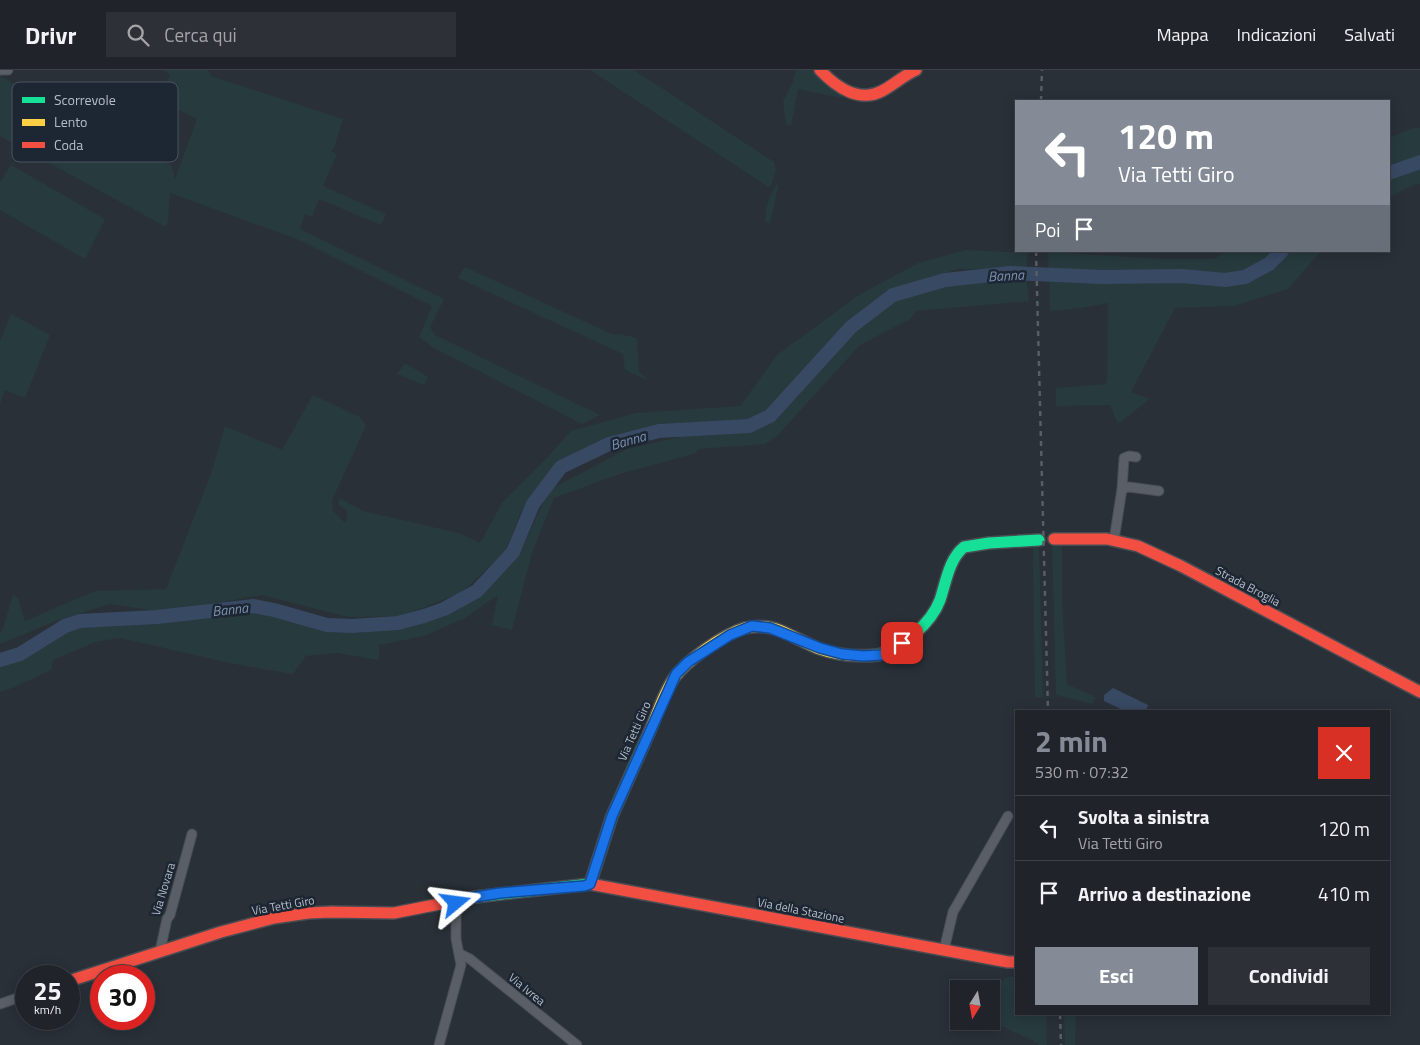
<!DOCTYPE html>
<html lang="it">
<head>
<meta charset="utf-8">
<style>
  body { margin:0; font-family:"Titillium Web",sans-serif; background:#2d3036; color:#f1f3f6; height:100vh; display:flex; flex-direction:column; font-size:19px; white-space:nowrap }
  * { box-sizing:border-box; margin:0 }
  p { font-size:16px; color:#a2a4a8 }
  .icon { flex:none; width:28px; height:28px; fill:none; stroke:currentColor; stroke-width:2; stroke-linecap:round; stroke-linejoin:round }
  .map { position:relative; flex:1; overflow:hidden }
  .side { position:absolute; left:1015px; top:640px; width:375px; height:305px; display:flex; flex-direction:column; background:#20242a; border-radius:0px; box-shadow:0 2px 12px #0003,0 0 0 1px #3d4147 }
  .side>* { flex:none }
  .hud { position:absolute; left:1015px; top:30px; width:375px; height:152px; border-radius:0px; box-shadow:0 2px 12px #0003,0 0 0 1px #3d4147; background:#848b96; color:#fff; overflow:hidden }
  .needle { width:32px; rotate:191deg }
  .tools { position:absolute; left:950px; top:910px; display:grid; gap:10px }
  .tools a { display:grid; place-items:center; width:50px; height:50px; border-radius:0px; background:#20242a; box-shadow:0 2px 12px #0003,0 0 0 1px #3d4147; font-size:25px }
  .speed { position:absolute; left:15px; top:895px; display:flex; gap:10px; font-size:25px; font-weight:700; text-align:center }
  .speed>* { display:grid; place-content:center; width:65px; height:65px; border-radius:50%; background:#20242a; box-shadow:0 2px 12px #0003,0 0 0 1px #3d4147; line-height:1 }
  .speed small { font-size:12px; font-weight:400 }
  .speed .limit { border:8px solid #d22; background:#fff; color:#111 }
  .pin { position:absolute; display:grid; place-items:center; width:42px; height:42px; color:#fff; margin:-21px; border-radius:10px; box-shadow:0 2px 8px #0006 }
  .me { position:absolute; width:55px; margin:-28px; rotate:74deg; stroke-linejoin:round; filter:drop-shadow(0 0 4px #0008) }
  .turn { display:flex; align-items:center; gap:18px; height:105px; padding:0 20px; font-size:22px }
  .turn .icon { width:65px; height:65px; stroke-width:2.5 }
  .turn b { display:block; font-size:35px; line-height:42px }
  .then { display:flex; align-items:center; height:48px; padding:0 20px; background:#0003; gap:10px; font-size:19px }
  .round { display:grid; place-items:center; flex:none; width:52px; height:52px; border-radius:0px; background:#2d3036 }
  .summary { display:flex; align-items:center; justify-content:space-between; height:85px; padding:0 20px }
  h1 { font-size:30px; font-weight:700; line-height:38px; color:#848b96 }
  .action { display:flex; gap:10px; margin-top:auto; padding:10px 20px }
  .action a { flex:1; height:58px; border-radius:0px; background:#848b96; color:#fff; font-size:20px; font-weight:700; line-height:58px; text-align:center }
  .action a+a { background:#2d3036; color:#f1f3f6 }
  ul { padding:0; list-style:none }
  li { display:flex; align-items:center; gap:15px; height:65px; padding:0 20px; border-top:1px solid #3d4147 }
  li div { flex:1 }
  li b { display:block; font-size:19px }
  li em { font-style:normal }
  header { display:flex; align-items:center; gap:30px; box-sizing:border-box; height:70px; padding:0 25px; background:#20242a; border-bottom:1px solid #3d4147 }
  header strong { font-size:24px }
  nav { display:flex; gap:28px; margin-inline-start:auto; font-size:18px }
  .search { width:350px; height:45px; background:#2d3036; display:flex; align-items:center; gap:12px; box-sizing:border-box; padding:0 18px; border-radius:0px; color:#a2a4a8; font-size:19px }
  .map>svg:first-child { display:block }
</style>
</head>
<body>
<header>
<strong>Drivr</strong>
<div class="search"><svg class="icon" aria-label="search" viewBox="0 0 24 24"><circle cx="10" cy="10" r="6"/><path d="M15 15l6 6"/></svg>Cerca qui</div>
<nav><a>Mappa</a><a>Indicazioni</a><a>Salvati</a></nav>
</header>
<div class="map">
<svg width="1420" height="975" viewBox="0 0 1420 975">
  <rect width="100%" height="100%" fill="#2a3038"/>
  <g fill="#273a3e">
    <path d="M162,0h46l3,6 132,43 -9,29 -3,3 6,3 -14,32 63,28 -5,11 -62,-26 -7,18 -7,-3 -5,15 144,70 -14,28 5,8 165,80 -18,9 -148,-76 -15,-11 13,-31 -133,-66 -129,-47 -2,28 -2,6 -166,-91v-60l172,90 3,13 22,-60 -38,-19 11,-26z"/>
    <path d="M590,0h44l140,92 2,9 -6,17z"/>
    <path d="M796,0h18l8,9 22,13 -2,6 -44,-9 -7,37 -5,-2 -3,-23 10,-19z"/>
    <path d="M1413,58h7v56h-4l-27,13v-59z"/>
    <path d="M11,95l94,54 -20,40 -85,-49v-28z"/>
    <path d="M779,112l-9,42 -5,-3c1,-16 4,-27 14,-39z"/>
    <path d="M966,180l62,3 -2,16h-68l-65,21 -43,31 -81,88 -19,12 -89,4 -51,14 -52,24 -37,49 -15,39 -45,42 -60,23 -53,1 -86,-22 -97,17 -56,-8 -53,17 -56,23v-12l2,-1 11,-36 5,3 7,23 70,-30 71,-2 45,-115 14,-48 57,24 31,-55 47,22 6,9 -34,74 1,11 11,11 3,-1 -1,-11 -8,-6 2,-6 23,13 96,22 21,10 22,-40 41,-41 28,-31 65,-18 104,-7 37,-51 82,-60 59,-32z"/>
    <path d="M1227,181h94l-33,38 -54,17 -59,2 -44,84 19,7 -32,25 -8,-19 -54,1v-18l49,-4 2,-3 1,-78 -28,5 -30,3 -2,-59 116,7h50z"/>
    <path d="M465,197l149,68 6,-1 17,4 2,34 10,9 -24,-11 -2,-16 -165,-76z"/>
    <path d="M1026,207l3,24 -113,10 -6,8 -50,26 -84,92 -11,7 -65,5 -7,5 -73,20 -66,24 -22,55 -20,77 -20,-5 6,-30 -33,23 -41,18 -45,9v15l-42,-7 -31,3 -13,18 -59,-10 -114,-26 -25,4 -42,18 -2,10 -36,17 -15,5v-30l24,-8 45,-24 68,-9h40l53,-10 41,1 44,13 41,8 45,-6 44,-12 32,-20 36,-36 11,-15 25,-54 78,-41 65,-15 59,-2 22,-14 79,-86 39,-31 53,-19z"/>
    <path d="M11,244l39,21 -25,63 -20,-8 -5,14v-63z"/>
    <path d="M405,293l23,14 -4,8 -27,-11z"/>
    <path d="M1062,472v58l5,84 28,13 -2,7 -37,-9 -4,-152z"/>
    <path d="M1033,476h6l4,151h-8z"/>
    <path d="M1008,907h8v37h30l1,31h-8l-1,-2 -47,-22v-32h-4z"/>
    <path d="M1064,944h12l-1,31h-10z"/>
  </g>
  <path fill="#384963" d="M1113,618l35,17 -2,6h-21l-21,-10v-6z"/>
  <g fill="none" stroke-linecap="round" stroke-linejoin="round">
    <g stroke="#384963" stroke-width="14">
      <path d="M1389,103l31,-11"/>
      <path d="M0,590l20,-6 45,-28 15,-5 77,-4 97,-11 20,4 53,15 25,1 46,-3 26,-7 20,-7 33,-18 36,-39 20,-48 28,-37 48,-23 50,-13 90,-5 21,-10 81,-89 42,-32 52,-15 65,-7 92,4 80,-1 43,4 20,-3 24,-13 13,-13"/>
    </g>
    <g stroke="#484c53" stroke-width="11">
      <g id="street">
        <path d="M0,0h8"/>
        <path d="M1122,419l7,-2 30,4"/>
        <path d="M1114,470l8,-51 2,-31 5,-2 7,1"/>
        <path d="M944,880l9,-38 55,-96"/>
        <path d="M160,881l7,-32 3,-4 22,-81"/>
        <path d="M460,884l10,5 107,86"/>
        <path d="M0,934l26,-9"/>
        <path d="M439,975l22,-80 -5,-26v-39"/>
      </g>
    </g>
    <g stroke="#484c53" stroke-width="14">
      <g id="fast">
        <path d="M878,585c24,-7 53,-31 62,-55 6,-18 9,-41 24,-53l25,-4 50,-3"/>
        <path d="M475,827l115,-13 22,-68 37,-83"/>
      </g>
    </g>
    <g stroke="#484c53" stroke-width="14">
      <path id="slow" d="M649,663c8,-18 14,-39 25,-55 13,-18 50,-44 71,-50 10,-2 21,-2 31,1 14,5 27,13 41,19 19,7 41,9 61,7"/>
    </g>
    <g stroke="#484c53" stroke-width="14">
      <g id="jam">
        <path d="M820,0c16,17 39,33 62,21 12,-6 22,-16 34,-21"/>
        <path d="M1054,469h53l31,7 43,20 239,126"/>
        <path d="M590,814l418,78h8"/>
        <path d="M69,911l152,-49 53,-14 34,-5 23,-1 63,1 81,-16"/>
      </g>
    </g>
    <use href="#street" stroke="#5a5e66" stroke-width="9"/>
    <use href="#fast" stroke="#16e098" stroke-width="11"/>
    <use href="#slow" stroke="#ffcf43" stroke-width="11"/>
    <use href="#jam" stroke="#f24e42" stroke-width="11"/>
    <g stroke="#595d64" stroke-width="2.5" stroke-dasharray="5 5" stroke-linecap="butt">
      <path d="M1041,31l1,-31"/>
      <path d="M1036,181l12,460"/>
      <path d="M1060,944l1,31"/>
    </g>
  </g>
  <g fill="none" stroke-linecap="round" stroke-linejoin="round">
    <g stroke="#114b97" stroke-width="12">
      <path id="route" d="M456,833v-3l44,-7 84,-7 6,-2 22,-68 64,-142 12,-12 42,-27 22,-9 18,2 50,20 22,6 21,2 18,-1 21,-12"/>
    </g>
    <use href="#route" stroke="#1a73e8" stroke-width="9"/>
  </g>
  <g text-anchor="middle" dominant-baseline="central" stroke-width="5" stroke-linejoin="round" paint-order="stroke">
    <g font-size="12" fill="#b4bcc9" stroke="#1d2633">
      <text transform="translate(1248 516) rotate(28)">Strada Broglia</text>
      <text transform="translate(634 661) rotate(-66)">Via Tetti Giro</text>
      <text transform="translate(163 819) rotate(-73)">Via Novara</text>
      <text transform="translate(283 835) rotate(-10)">Via Tetti Giro</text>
      <text transform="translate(801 840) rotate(11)">Via della Stazione</text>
      <text transform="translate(527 919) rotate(39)">Via Ivrea</text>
    </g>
    <g font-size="14" font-style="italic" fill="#7c92b1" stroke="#1d2633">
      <text transform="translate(1006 205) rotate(-3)">Banna</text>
      <text transform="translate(628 370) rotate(-16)">Banna</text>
      <text transform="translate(230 539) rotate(-6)">Banna</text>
    </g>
  </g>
  <rect x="12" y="12" width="166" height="80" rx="8" fill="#1d2633" stroke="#4a5360" stroke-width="1"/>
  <rect x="22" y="27" width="23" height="6" fill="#16e098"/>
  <rect x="22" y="49" width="23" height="7" fill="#ffcf43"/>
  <rect x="22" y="72" width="23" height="6" fill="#f24e42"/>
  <g font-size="14" fill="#b4bcc9">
    <text x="54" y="35">Scorrevole</text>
    <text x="54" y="57">Lento</text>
    <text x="54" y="80">Coda</text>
  </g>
</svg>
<div class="tools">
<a><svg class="needle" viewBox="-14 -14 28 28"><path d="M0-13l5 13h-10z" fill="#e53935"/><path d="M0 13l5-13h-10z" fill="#a2a4a8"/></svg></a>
</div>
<div class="speed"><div>25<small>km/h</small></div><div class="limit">30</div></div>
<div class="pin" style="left:902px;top:573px;background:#d93025"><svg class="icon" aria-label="arrive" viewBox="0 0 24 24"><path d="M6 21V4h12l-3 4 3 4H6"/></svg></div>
<svg class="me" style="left:456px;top:833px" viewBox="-20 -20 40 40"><path d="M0-17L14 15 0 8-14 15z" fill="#1a73e8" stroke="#fff" stroke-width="4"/></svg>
<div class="hud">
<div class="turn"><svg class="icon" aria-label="left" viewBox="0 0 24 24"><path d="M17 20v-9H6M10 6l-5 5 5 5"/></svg><div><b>120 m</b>Via Tetti Giro</div></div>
<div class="then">Poi<svg class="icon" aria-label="arrive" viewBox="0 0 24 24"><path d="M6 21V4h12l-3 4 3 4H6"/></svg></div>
</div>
<section class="side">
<div class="summary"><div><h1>2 min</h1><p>530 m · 07:32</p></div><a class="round" style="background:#d93025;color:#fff"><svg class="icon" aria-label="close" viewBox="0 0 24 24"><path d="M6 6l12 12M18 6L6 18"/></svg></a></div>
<ul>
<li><svg class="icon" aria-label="left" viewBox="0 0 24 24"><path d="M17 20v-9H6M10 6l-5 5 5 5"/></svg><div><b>Svolta a sinistra</b><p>Via Tetti Giro</p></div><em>120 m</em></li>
<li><svg class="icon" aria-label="arrive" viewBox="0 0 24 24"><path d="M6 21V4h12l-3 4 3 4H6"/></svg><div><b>Arrivo a destinazione</b></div><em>410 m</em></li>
</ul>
<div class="action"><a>Esci</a><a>Condividi</a></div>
</section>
</div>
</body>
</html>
